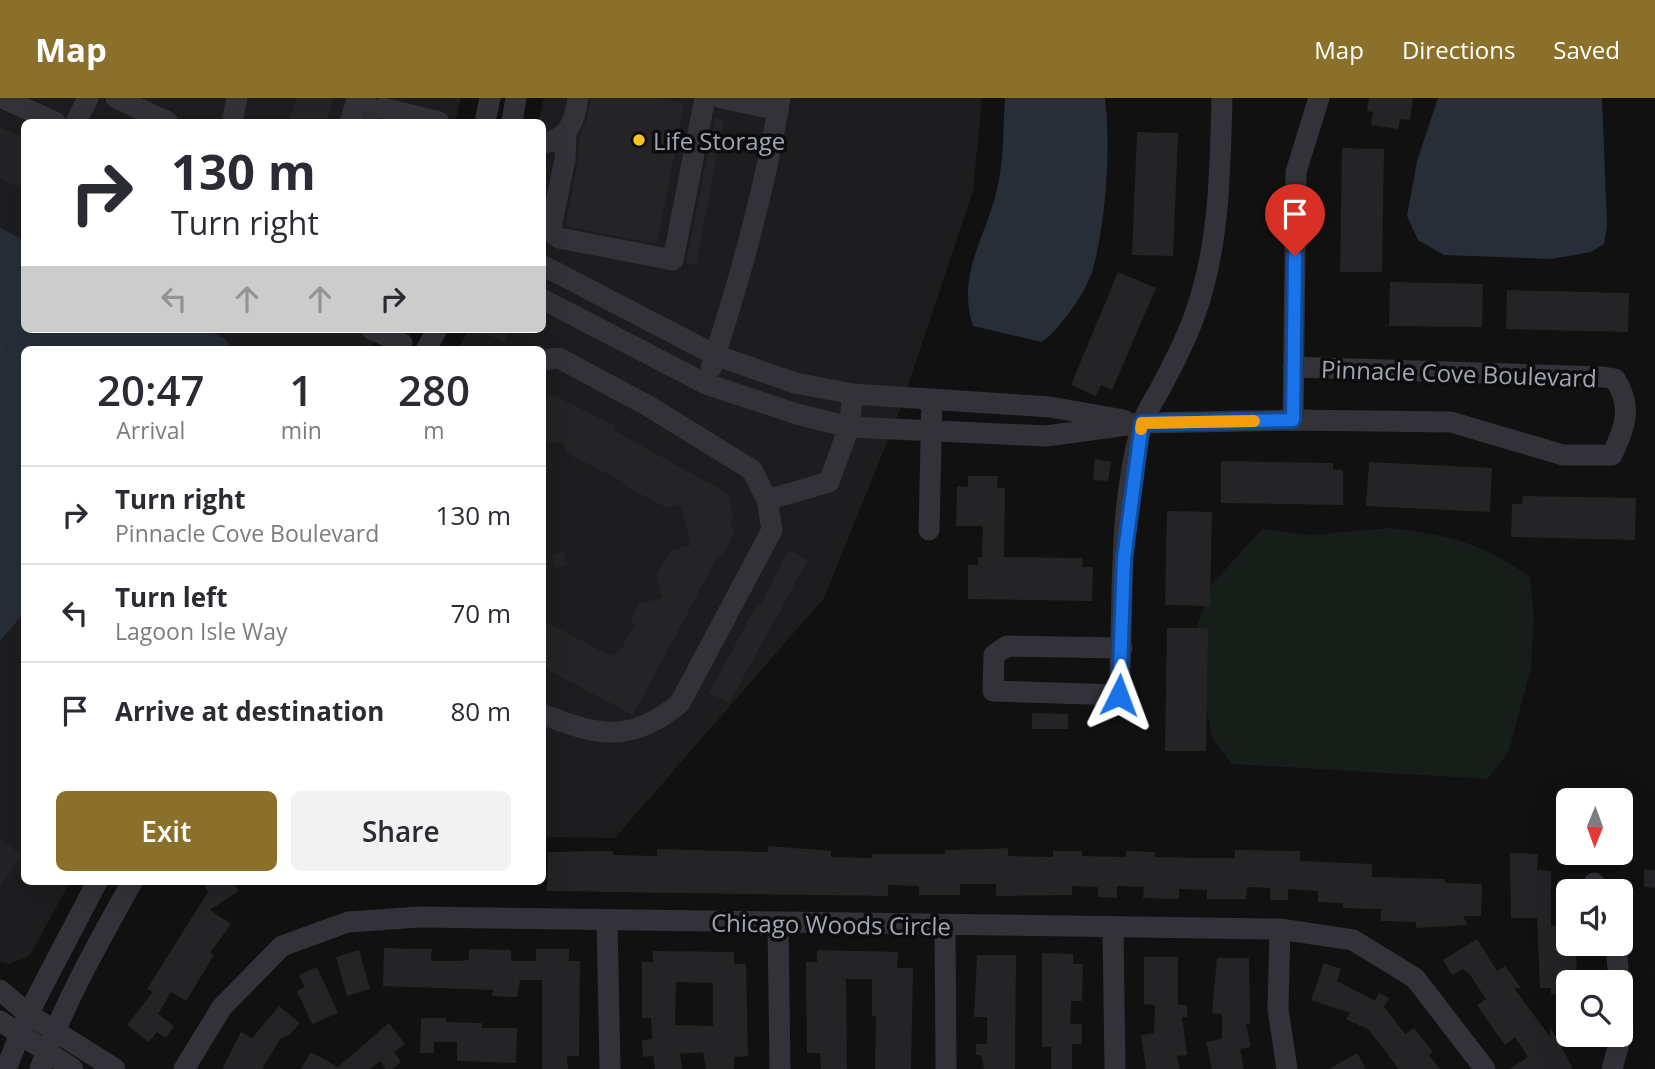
<!DOCTYPE html>
<html lang="en">
<head>
<meta charset="utf-8">
<style>
  body { margin:0; font-family:"Open Sans",sans-serif; background:#f2f2f3; color:#2b2b33; height:100vh; display:flex; flex-direction:column; font-size:26px; white-space:nowrap }
  * { box-sizing:border-box; margin:0 }
  p { font-size:23px; color:#7c7c81 }
  .icon { flex:none; width:38px; height:38px; fill:none; stroke:currentColor; stroke-width:2; stroke-linecap:round; stroke-linejoin:round }
  .map { position:relative; flex:1; overflow:hidden }
  .sheet { position:absolute; left:21px; top:248px; width:525px; height:539px; display:flex; flex-direction:column; background:#fff; border-radius:10px; box-shadow:0 7px 28px #0002 }
  .sheet>* { flex:none }
  .banner { position:absolute; left:21px; top:21px; width:525px; height:214px; border-radius:10px; box-shadow:0 7px 28px #0002; background:#fff; color:#2b2b33; overflow:hidden }
  .needle { width:46px; rotate:181deg }
  .buttons { position:absolute; left:1556px; top:690px; display:grid; gap:14px }
  .buttons a { display:grid; place-items:center; width:77px; height:77px; border-radius:10px; background:#fff; box-shadow:0 7px 28px #0002; font-size:35px }
  .pin { position:absolute; display:grid; place-items:center; width:60px; height:60px; color:#fff; margin:-72px -30px; border-radius:50% 50% 50% 0; rotate:-45deg; box-shadow:0 0 7px #0007 }
  .pin .icon { rotate:45deg }
  .me { position:absolute; width:77px; margin:-38px; rotate:3deg; stroke-linejoin:round; filter:drop-shadow(0 0 5px #0008) }
  .turn { display:flex; align-items:center; gap:24px; height:147px; padding:0 35px; font-size:32px }
  .turn .icon { width:91px; height:91px; stroke-width:2.5 }
  .turn b { display:block; font-size:49px; line-height:60px }
  .lanes { display:flex; align-items:center; height:66px; padding:0 35px; background:#0003; justify-content:center; gap:35px; direction:ltr }
  .lanes .off { opacity:.35 }
  .eta { display:flex; justify-content:space-evenly; align-items:center; height:119px; text-align:center }
  .eta b { font-size:42px; font-weight:600; line-height:49px }
  .action { display:flex; gap:14px; margin-top:auto; padding:14px 35px }
  .action a { flex:1; height:80px; border-radius:10px; background:#8a702a; color:#fff; font-size:28px; font-weight:600; line-height:80px; text-align:center }
  .action a+a { background:#f2f2f3; color:#2b2b33 }
  ul { padding:0; list-style:none }
  li { display:flex; align-items:center; gap:21px; height:98px; padding:0 35px; border-top:2px solid #e1e1e2 }
  li div { flex:1 }
  li b { display:block; font-size:26px }
  li em { font-style:normal }
  header { display:flex; align-items:center; gap:42px; box-sizing:border-box; height:98px; padding:0 35px; background:#8a702a; color:#fff }
  header strong { font-size:33px }
  nav { display:flex; gap:38px; margin-inline-start:auto; font-size:24px }
  .map>svg:first-child { display:block }
</style>
</head>
<body>
<header>
<strong>Map</strong>
<nav><a>Map</a><a>Directions</a><a>Saved</a></nav>
</header>
<div class="map">
<svg width="1655" height="971" viewBox="0 0 1655 971">
  <rect width="100%" height="100%" fill="#111112"/>
  <g fill="#1d1d1f">
    <path d="M0,0h461l-6,24h-431v207h356l-10,21h-346v532h46l-40,73 -20,9 -10,-2z"/>
    <path d="M544,0h438l-9,93 -75,224 -74,183 -209,240 -72,-1 -1,-487h-84l10,-21h74v-207h-4z"/>
  </g>
  <path fill="#171d18" d="M1390,430c59,7 90,14 140,49l4,40 -3,51 -22,83 -21,28 -256,-15 -20,-26 -19,-101 18,-52 51,-56 48,6z"/>
  <g fill="#272e37">
    <path d="M1005,0h100c6,50 1,122 -12,171 -6,22 -33,60 -51,73l-69,-16c-18,-54 17,-94 26,-146 5,-27 4,-55 6,-82z"/>
    <path d="M1438,0h164l5,127 -3,19 -13,8 -39,7 -108,-4 -26,-15 -11,-24 10,-55z"/>
    <path d="M0,130l24,12v89h182l19,10 7,11h-208v263l-24,28z"/>
  </g>
  <g fill="#242427" fill-rule="evenodd">
    <path d="M296,0h37l-7,24h-37z"/>
    <path d="M591,0h68l25,5 -27,141 -92,-18 13,-65 1,-25 8,-17z"/>
    <path d="M1369,0h44l-3,22 -10,-1 -2,10 -27,-4 2,-13 -6,-1z"/>
    <path d="M715,20l9,2 -28,144 -10,-1z"/>
    <path d="M0,29l24,10v52l-24,-10z"/>
    <path d="M1137,34l41,1 -5,123 -41,-1z"/>
    <path d="M1342,50l42,1 -2,123h-42z"/>
    <path d="M1118,174l38,16 -44,102 -11,-5 -5,11 -25,-11z"/>
    <path d="M1390,184l93,2 -1,43 -93,-1z"/>
    <path d="M1507,192l122,3 -1,39 -122,-3z"/>
    <path d="M474,231h37l-6,13z"/>
    <path d="M555,298l60,30v5l112,62 7,26 -4,1 4,14 -12,23 -4,-1 -85,159 -91,-48v-47l67,35 11,-4 15,-27 -5,-3 9,-17 23,-6 -6,-22 14,-25 21,-6 -11,-40 -13,3 -44,-23 2,-2 -60,-31 -1,-10 -22,1v-46z"/>
    <path d="M1095,361l16,3 -3,19 -15,-1z"/>
    <path d="M1221,363l112,2v7h10v35l-122,-2z"/>
    <path d="M1369,364l123,6 -2,44 -124,-6z"/>
    <path d="M968,378h30l-1,12h8l-1,69 79,1 -1,9h11l-1,34 -124,-2v-34h10v-8h4l1,-31h-27l1,-40 11,1z"/>
    <path d="M1523,398l113,2 -1,42 -124,-3 1,-33h10z"/>
    <path d="M1167,413l45,1 -2,94 -45,-1z"/>
    <path d="M788,452l20,10 -79,143 -20,-10 49,-90 3,1z"/>
    <path d="M564,453l4,14 -14,3 -3,-13z"/>
    <path d="M1167,530h41l-2,123h-41z"/>
    <path d="M1032,615l36,1v15h-36z"/>
    <path d="M0,741l22,16 -22,32z"/>
    <path d="M768,748l63,5v6l41,1v-4h73v-4l46,-1 17,-1v8l45,1v-6h29v5l44,1v-6l29,1v5l44,1h36v-8l65,1v10l72,3v13l73,2v4l37,1 -1,32h-18l5,9 -52,3v-6l-35,-1v-12l-38,-1v-5l-25,-1v-11l-30,-2v11h-18v-12l-23,-1 -1,12h-39v-9l-28,-1v10l-36,-1 1,-11 -27,-1v12l-19,-1v-10l-26,-1v9l-76,1v-12h-36v11h-41v-9l-31,-1v11l-341,-5 1,-39 65,-1v4l44,1v-7l111,3z"/>
    <path d="M1510,755l28,1 -1,16 14,1v55h17v17h8l1,39h-9v12h-17v-6h-11l-3,-70h-26z"/>
    <path d="M1644,771l11,1v18l-11,-1z"/>
    <path d="M202,784h31l6,9 -29,19 21,14 -21,29 4,2 -28,46 -15,-9 -13,22 16,12 -8,12 -9,-6 -8,10 -22,-17 26,-33 -6,-3 61,-97z"/>
    <path d="M1477,841l20,32 8,-5 16,22h-7l36,49v-11l23,43h-64l19,-12 -13,-20 -10,8 -11,-15 -17,-25 9,-6 -16,-24 -7,-6 -11,6 -9,-15z"/>
    <path d="M384,850l48,1 -1,12h26l12,-1v-11l42,1v11h25v-12h33v12h11l-1,95h-12l1,13h-26v-89h-22l-3,17 -25,-1 1,-6 -110,-4z"/>
    <path d="M359,852l11,39 -23,7 -11,-39z"/>
    <path d="M817,852l81,2 -1,16h16l-2,101h-36l1,-53h-4v-37h-26l1,90h-26l-1,-16h-13l-1,-91h11z"/>
    <path d="M653,853l81,1v12h12l2,92 -14,1v12h-28l-3,-17 -23,2 2,15h-27l-2,-13 -10,1 -1,-17 10,-1 -1,-21h-9v-56h11zM676,884l37,1v43l-38,-1z"/>
    <path d="M1042,855l31,1v10h10l-1,37h-11l-1,23h12v20h-10v25h-21v-22h-9z"/>
    <path d="M977,857h39l-1,114h-31l-3,-14h-5v-11h11v-27h-13z"/>
    <path d="M1144,859h34v48h9v13l-5,-1 5,38 -10,1 3,13h-34l-5,-34 13,-2 1,-28 -11,-1z"/>
    <path d="M1217,860h32l1,66h-4l5,23 -11,2 4,20h-32l-6,-27 16,-3v-25l-10,-1z"/>
    <path d="M1324,865l17,6 -4,12 38,20 4,-8 10,5 -5,9 21,27 9,-6 19,24 -4,3 11,14h-41l-30,-39 -23,-11 4,-6 -39,-13z"/>
    <path d="M317,869l21,46 -26,11 -15,-33 8,-4 -6,-12z"/>
    <path d="M279,908l21,17 -10,11 -10,5 -18,30h-40l19,-37 11,6z"/>
    <path d="M421,920h25v4l36,1v5h35l-1,35 -59,-2v-19h-23v11h-14z"/>
    <path d="M389,925l16,21 -11,8 7,10 -9,7h-6l-6,-8 -10,8h-69l10,-17 27,15z"/>
    <path d="M1357,955l9,16h-37z"/>
  </g>
  <g fill="none" stroke-linecap="round" stroke-linejoin="round">
    <path stroke="#2e2f32" stroke-width="21" stroke-dasharray="21 10" stroke-linecap="butt" d="M363,16l16,5"/>
    <g stroke="#323238" stroke-width="21">
      <path d="M2,0l53,24"/>
      <path d="M116,0l52,24"/>
      <path d="M721,0l57,12"/>
      <path d="M383,10l56,14"/>
      <path d="M76,24l12,-24"/>
      <path d="M232,24l5,-24"/>
      <path d="M350,24l7,-23 9,3"/>
      <path d="M485,24l5,-24"/>
      <path d="M512,24l4,-24"/>
      <path d="M566,35l-1,26 -13,64 1,10 6,5 114,22 32,-162"/>
      <path d="M542,45c26,-2 33,-22 36,-45"/>
      <path d="M542,167l173,90 80,28 58,11 197,13 74,13"/>
      <path d="M542,201l164,85 91,30 52,13 197,9 96,-13 151,-3 158,2 112,33h49c13,-27 21,-48 3,-76l-12,-2 -310,-10"/>
      <path d="M371,231l31,14"/>
      <path d="M426,252l11,-21"/>
      <path d="M542,262l17,-2 91,49 102,63 15,30 5,30 -92,173c-49,41 -82,33 -138,11"/>
      <path d="M711,270c29,-89 54,-177 69,-270"/>
      <path d="M1293,322l3,-248 23,-74"/>
      <path d="M767,402l62,-18 20,-55 4,-33"/>
      <path d="M929,432l3,-131"/>
      <path d="M1122,550l-115,-2 -13,9 -1,36 126,4c5,-87 -2,-186 23,-270 3,-12 11,-23 17,-34 13,-24 27,-51 36,-77 25,-70 25,-143 27,-216"/>
      <path d="M1594,785l7,8"/>
      <path d="M607,822l3,149"/>
      <path d="M778,826l2,145"/>
      <path d="M945,828l1,143"/>
      <path d="M1113,829l2,142"/>
      <path d="M1280,831l-2,80 9,60"/>
      <path d="M1616,845l3,39"/>
      <path d="M0,892l28,24 87,55"/>
      <path d="M0,923l73,48"/>
      <path d="M6,971l22,-55 69,-132"/>
      <path d="M40,971c24,-66 58,-126 92,-187"/>
      <path d="M184,971l38,-62 60,-61 66,-24 72,-5 860,12 73,11 62,38 70,91"/>
      <path d="M1612,971l11,-40 -3,-27"/>
    </g>
  </g>
  <g fill="none" stroke-linecap="round" stroke-linejoin="round">
    <g stroke="#114b97" stroke-width="18">
      <path id="route" d="M1119,597l5,-136 18,-136 151,-3 2,-164"/>
    </g>
    <use href="#route" stroke="#1a73e8" stroke-width="12"/>
    <path stroke="#f59e0b" stroke-width="12" d="M1141,331l1,-6 112,-2"/>
  </g>
  <circle fill="#fdc41e" stroke="#0c0c0d" stroke-width="2.5" cx="639" cy="42" r="7"/>
  <g text-anchor="middle" dominant-baseline="central" stroke-width="7" stroke-linejoin="round" paint-order="stroke">
    <g font-size="24" fill="#a1a5b4" stroke="#0c0c0d" text-anchor="start">
      <text x="653" y="42">Life Storage</text>
    </g>
    <g font-size="24" fill="#a1a5b4" stroke="#0c0c0d">
      <text transform="translate(1459 275) rotate(2)">Pinnacle Cove Boulevard</text>
      <text transform="translate(831 826) rotate(1)">Chicago Woods Circle</text>
    </g>
  </g>
</svg>
<div class="buttons">
<a><svg class="needle" viewBox="-14 -14 28 28"><path d="M0-13l5 13h-10z" fill="#e53935"/><path d="M0 13l5-13h-10z" fill="#7c7c81"/></svg></a>
<a><svg class="icon" aria-label="sound" viewBox="0 0 24 24"><path d="M4 9h4l5-4v14l-5-4H4zM17 9q2 3 0 6"/></svg></a>
<a><svg class="icon" aria-label="search" viewBox="0 0 24 24"><circle cx="10" cy="10" r="6"/><path d="M15 15l6 6"/></svg></a>
</div>
<div class="pin" style="left:1295px;top:158px;background:#d93025"><svg class="icon" aria-label="arrive" viewBox="0 0 24 24"><path d="M6 21V4h12l-3 4 3 4H6"/></svg></div>
<svg class="me" style="left:1119px;top:597px" viewBox="-20 -20 40 40"><path d="M0-17L14 15 0 8-14 15z" fill="#1a73e8" stroke="#fff" stroke-width="4"/></svg>
<div class="banner">
<div class="turn"><svg class="icon" aria-label="right" viewBox="0 0 24 24"><path d="M7 20v-9h11M14 6l5 5-5 5"/></svg><div><b>130 m</b>Turn right</div></div>
<div class="lanes"><svg class="icon off" aria-label="left" viewBox="0 0 24 24"><path d="M17 20v-9H6M10 6l-5 5 5 5"/></svg><svg class="icon off" aria-label="ahead" viewBox="0 0 24 24"><path d="M12 20V5M6 11l6-6 6 6"/></svg><svg class="icon off" aria-label="ahead" viewBox="0 0 24 24"><path d="M12 20V5M6 11l6-6 6 6"/></svg><svg class="icon" aria-label="right" viewBox="0 0 24 24"><path d="M7 20v-9h11M14 6l5 5-5 5"/></svg></div>
</div>
<section class="sheet">
<div class="eta">
<div><b>20:47</b><p>Arrival</p></div>
<div><b>1</b><p>min</p></div>
<div><b>280</b><p>m</p></div>
</div>
<ul>
<li><svg class="icon" aria-label="right" viewBox="0 0 24 24"><path d="M7 20v-9h11M14 6l5 5-5 5"/></svg><div><b>Turn right</b><p>Pinnacle Cove Boulevard</p></div><em>130 m</em></li>
<li><svg class="icon" aria-label="left" viewBox="0 0 24 24"><path d="M17 20v-9H6M10 6l-5 5 5 5"/></svg><div><b>Turn left</b><p>Lagoon Isle Way</p></div><em>70 m</em></li>
<li><svg class="icon" aria-label="arrive" viewBox="0 0 24 24"><path d="M6 21V4h12l-3 4 3 4H6"/></svg><div><b>Arrive at destination</b></div><em>80 m</em></li>
</ul>
<div class="action"><a>Exit</a><a>Share</a></div>
</section>
</div>
</body>
</html>
